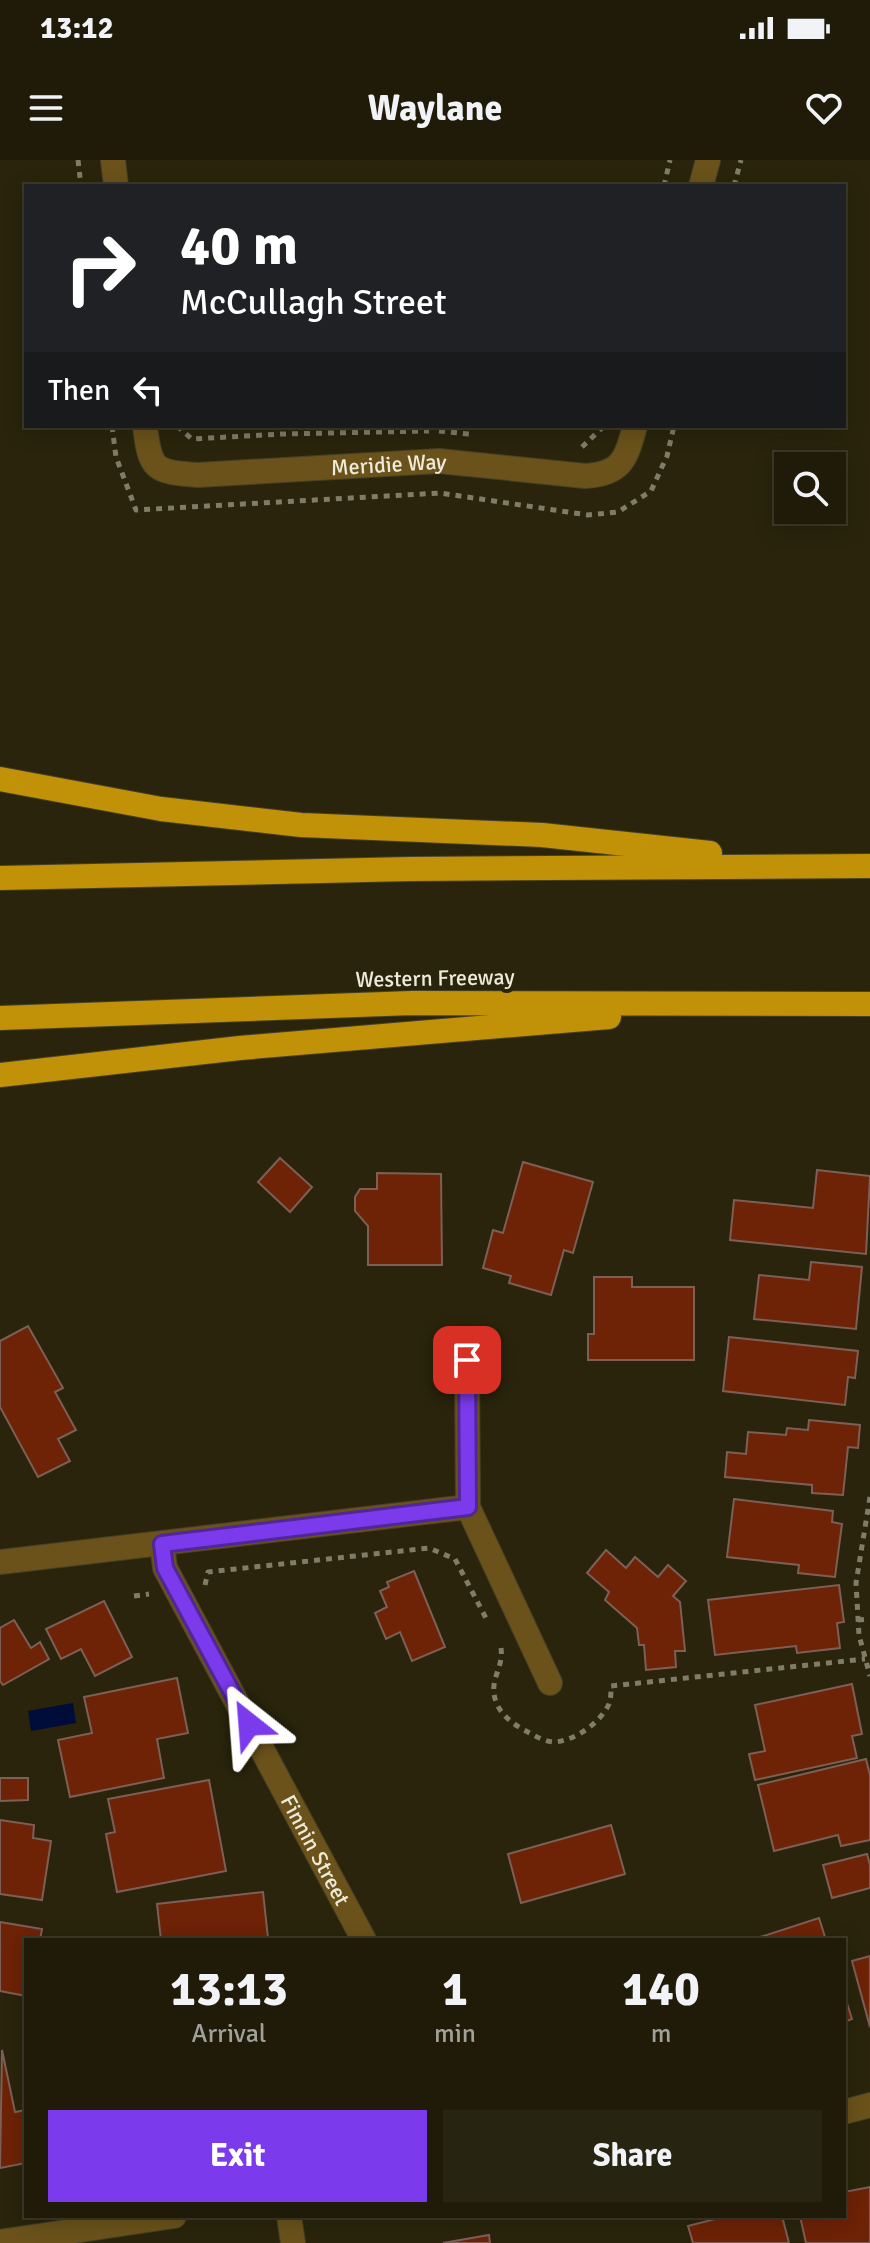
<!DOCTYPE html>
<html lang="en">
<head>
<meta charset="utf-8">
<style>
  body { margin:0; font-family:Signika,sans-serif; background:#272412; color:#f1f3f6; height:100vh; display:flex; flex-direction:column; font-size:30px; white-space:nowrap }
  * { box-sizing:border-box; margin:0 }
  p { font-size:26px; color:#a1a19c }
  .icon { flex:none; width:44px; height:44px; fill:none; stroke:currentColor; stroke-width:2; stroke-linecap:round; stroke-linejoin:round }
  .map { position:relative; flex:1; overflow:hidden }
  .details { position:absolute; left:24px; top:1778px; width:822px; height:280px; display:flex; flex-direction:column; background:#1f1b08; border-radius:0px; box-shadow:0 4px 20px #0003,0 0 0 2px #3c3929 }
  .details>* { flex:none }
  .top-card { position:absolute; left:24px; top:24px; width:822px; height:244px; border-radius:0px; box-shadow:0 4px 20px #0003,0 0 0 2px #3c3929; background:#202124; color:#fff; overflow:hidden }
  .fabs { position:absolute; left:774px; top:292px; display:grid; gap:16px }
  .fabs a { display:grid; place-items:center; width:72px; height:72px; border-radius:0px; background:#1f1b08; box-shadow:0 4px 20px #0003,0 0 0 2px #3c3929; font-size:40px }
  .pin { position:absolute; display:grid; place-items:center; width:68px; height:68px; color:#fff; margin:-34px; border-radius:16px; box-shadow:0 4px 12px #0006 }
  .me { position:absolute; width:88px; margin:-44px; rotate:332deg; stroke-linejoin:round; filter:drop-shadow(0 0 6px #0008) }
  .turn { display:flex; align-items:center; gap:28px; height:168px; padding:0 24px; font-size:36px }
  .turn .icon { width:104px; height:104px; stroke-width:2.5 }
  .turn b { display:block; font-size:56px; line-height:68px }
  .then { display:flex; align-items:center; height:76px; padding:0 24px; background:#0003; gap:16px; font-size:30px }
  .eta { display:flex; justify-content:space-evenly; align-items:center; height:136px; text-align:center }
  .eta b { font-size:48px; font-weight:700; line-height:56px }
  .button { display:flex; gap:16px; margin-top:auto; padding:16px 24px }
  .button a { flex:1; height:92px; border-radius:0px; background:#7c3aed; color:#fff; font-size:32px; font-weight:700; line-height:92px; text-align:center }
  .button a+a { background:#272412; color:#f1f3f6 }
  .status { display:flex; justify-content:space-between; align-items:center; height:56px; padding:0 40px; background:#1f1b08; direction:ltr }
  .status svg { height:22px; fill:currentColor }
  header { display:flex; justify-content:space-between; align-items:center; height:104px; padding:0 24px; background:#1f1b08; font-size:36px; font-weight:700 }
  .map>svg:first-child { display:block }
</style>
</head>
<body>
<div class="status"><b>13:12</b><svg viewBox="0 0 49 12"><path d="M0 12V9h3v3zM5 12V6h3v6zM10 12V3h3v9zM15 12V0h3v12zM26 1h20v11H26zM47 4h2v5h-2z"/></svg></div>
<header><svg class="icon" aria-label="menu" viewBox="0 0 24 24"><path d="M4 6h16M4 12h16M4 18h16"/></svg>Waylane<svg class="icon" aria-label="heart" viewBox="0 0 24 24"><path d="M12 20l-8-8c-3-5 5-10 8-4 3-6 11-1 8 4z"/></svg></header>
<div class="map">
<svg width="870" height="2083" viewBox="0 0 870 2083">
  <rect width="100%" height="100%" fill="#29240b"/>
  <path fill="#000c39" d="M73,1543l3,20 -45,8 -3,-20z"/>
  <g fill="#6e2206" stroke="#7c5f56" stroke-width="2">
    <path d="M280,998l32,29 -22,25 -32,-30z"/>
    <path d="M523,1002l70,20 -20,71 -9,-3 -13,45 -42,-12 2,-7 -28,-8 10,-38 10,3z"/>
    <path d="M817,1010l53,6 -4,78 -136,-14 4,-40 79,8z"/>
    <path d="M377,1013l64,1 1,91h-74v-39l-13,-15v-14l5,-8h17z"/>
    <path d="M811,1102l51,5 -6,62 -102,-10 5,-44 50,5z"/>
    <path d="M594,1117h38v10h62v73h-106v-26h6z"/>
    <path d="M28,1166l35,62 -8,4 21,38 -18,9 12,22 -32,16 -38,-70v-66z"/>
    <path d="M729,1177l129,14 -3,27 -7,-1 -3,28 -122,-14z"/>
    <path d="M809,1260l51,5 -2,23 -10,-1 -5,48 -31,-2v-8l-87,-8 2,-25 19,2 2,-22 38,3 1,-7 21,2z"/>
    <path d="M734,1339l99,12 -1,11 10,2 -7,53 -37,-4 1,-8 -72,-8z"/>
    <path d="M606,1390l20,18 9,-11 23,20 10,-12 18,16 -13,15 7,6 5,49h-10l1,16 -30,3 -2,-25h-5l-2,-17 -32,-28 4,-8 -22,-19z"/>
    <path d="M414,1411l31,76 -33,14 -12,-29 -14,7 -11,-26 12,-6 -7,-16 9,-4 -2,-5z"/>
    <path d="M839,1425l5,37 -7,1 3,25 -43,5 -1,-7 -81,9 -7,-55z"/>
    <path d="M104,1441l28,56 -37,19 -14,-27 -20,10 -15,-30z"/>
    <path d="M14,1460l17,28 9,-6 9,17 -46,26 -3,-4v-53z"/>
    <path d="M177,1518l11,55 -31,6 7,39 -94,19 -12,-57 34,-7 -8,-36z"/>
    <path d="M852,1524l10,50 -10,2 5,22 -102,22 -6,-26 16,-3 -10,-46z"/>
    <path d="M866,1599l4,16v65l-29,6 -3,-11 -64,16 -16,-66z"/>
    <path d="M0,1618h28v22l-28,1z"/>
    <path d="M209,1620l17,91 -109,21 -11,-58 9,-2 -7,-33z"/>
    <path d="M0,1660l34,5 -1,13 18,3 -9,59 -42,-6z"/>
    <path d="M611,1665l14,49 -104,29 -13,-49z"/>
    <path d="M867,1694l3,11v23l-38,10 -9,-33z"/>
    <path d="M263,1732l5,46 9,-1v3h-116l-4,-36z"/>
    <path d="M819,1758l7,22h-75z"/>
    <path d="M0,1762l42,7 -2,11h-14v56l-26,-5z"/>
    <path d="M870,1796v71l-18,-66z"/>
    <path d="M844,1834l8,25 -8,3z"/>
    <path d="M2,1890l13,62 11,-2v53l-26,5z"/>
    <path d="M870,2027v56h-64l-6,-27h44v-24z"/>
    <path d="M727,2056h55l7,27h-96l-5,-17z"/>
    <path d="M489,2075l1,8h-47z"/>
  </g>
  <g fill="none" stroke-linecap="round" stroke-linejoin="round">
    <g stroke="#454028" stroke-width="26">
      <g id="street">
        <path d="M113,0l3,26"/>
        <path d="M701,26l7,-26"/>
        <path id="s1" d="M145,266c5,44 9,46 53,49l241,-14 146,15c37,-2 41,-17 50,-50"/>
        <path d="M467,1200l1,147 82,176"/>
        <path id="s2" d="M162,1384l3,24 199,372"/>
        <path d="M0,1402l468,-55"/>
        <path d="M844,1952l26,-7"/>
        <path d="M289,2056l4,27"/>
        <path d="M0,2082l174,-26"/>
      </g>
    </g>
    <g stroke="#454028" stroke-width="26">
      <g id="highway">
        <path d="M0,619l161,30 140,16 241,10 168,18"/>
        <path d="M0,718l410,-9 460,-3"/>
        <path d="M0,858l412,-15 458,1"/>
        <path d="M0,915l240,-27 369,-31"/>
      </g>
    </g>
    <g stroke="#807c67" stroke-width="5" stroke-dasharray="6 6" stroke-linecap="butt">
      <path d="M78,0l3,26"/>
      <path d="M664,26l6,-26"/>
      <path d="M734,26l7,-26"/>
      <path d="M112,266l4,31 20,53 304,-17 148,22 30,-3 33,-21 16,-35 7,-30"/>
      <path d="M177,266l15,13 89,-5 148,-3"/>
      <path d="M439,271l30,3"/>
      <path d="M582,287l21,-20"/>
      <path d="M870,1337l-14,86 3,52 11,41"/>
      <path d="M205,1425l3,-13 221,-24 26,11 33,63"/>
      <path d="M134,1436l15,-2"/>
      <path d="M858,1460l12,-1"/>
      <path d="M501,1488c3,21 -13,31 -5,54 5,13 18,23 30,29 9,5 19,11 29,11 21,-2 45,-19 54,-38 2,-5 2,-13 2,-18l254,-27"/>
    </g>
    <use href="#street" stroke="#6a521a" stroke-width="24"/>
    <use href="#highway" stroke="#c19107" stroke-width="24"/>
  </g>
  <g fill="none" stroke-linecap="round" stroke-linejoin="round">
    <g stroke="#51269a" stroke-width="20">
      <path id="route" d="M249,1564l-84,-156 -3,-24 306,-37 -1,-147"/>
    </g>
    <use href="#route" stroke="#7c3aed" stroke-width="14"/>
  </g>
  <g text-anchor="middle" dominant-baseline="central" stroke-width="8" stroke-linejoin="round" paint-order="stroke">
    <g font-size="22" fill="#eeebdb" stroke="#29240b">
      <text stroke="none"><textPath href="#s1" startOffset="276">Meridie Way</textPath></text>
      <text transform="translate(435 818) rotate(-1)">Western Freeway</text>
      <text stroke="none"><textPath href="#s2" startOffset="344">Finnin Street</textPath></text>
    </g>
  </g>
</svg>
<div class="fabs">
<a><svg class="icon" aria-label="search" viewBox="0 0 24 24"><circle cx="10" cy="10" r="6"/><path d="M15 15l6 6"/></svg></a>
</div>
<div class="pin" style="left:467px;top:1200px;background:#d93025"><svg class="icon" aria-label="arrive" viewBox="0 0 24 24"><path d="M6 21V4h12l-3 4 3 4H6"/></svg></div>
<svg class="me" style="left:249px;top:1564px" viewBox="-20 -20 40 40"><path d="M0-17L14 15 0 8-14 15z" fill="#7c3aed" stroke="#fff" stroke-width="4"/></svg>
<div class="top-card">
<div class="turn"><svg class="icon" aria-label="right" viewBox="0 0 24 24"><path d="M7 20v-9h11M14 6l5 5-5 5"/></svg><div><b>40 m</b>McCullagh Street</div></div>
<div class="then">Then<svg class="icon" aria-label="left" viewBox="0 0 24 24"><path d="M17 20v-9H6M10 6l-5 5 5 5"/></svg></div>
</div>
<section class="details">
<div class="eta">
<div><b>13:13</b><p>Arrival</p></div>
<div><b>1</b><p>min</p></div>
<div><b>140</b><p>m</p></div>
</div>
<div class="button"><a>Exit</a><a>Share</a></div>
</section>
</div>
</body>
</html>
